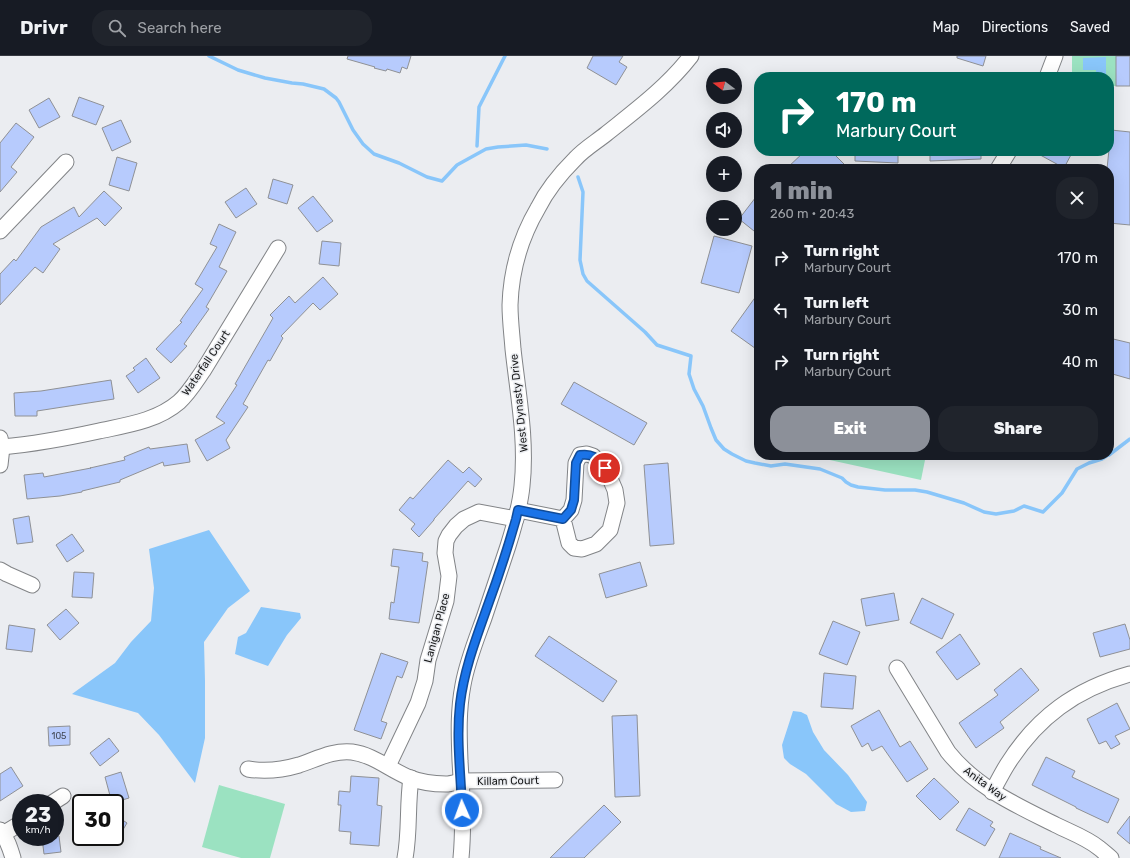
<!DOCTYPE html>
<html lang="en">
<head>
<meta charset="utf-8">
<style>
  body { margin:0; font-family:Rubik,sans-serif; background:#20242c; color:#f1f3f6; height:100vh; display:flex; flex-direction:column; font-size:15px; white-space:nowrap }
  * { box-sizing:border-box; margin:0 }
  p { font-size:13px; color:#9ea1a6 }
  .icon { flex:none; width:22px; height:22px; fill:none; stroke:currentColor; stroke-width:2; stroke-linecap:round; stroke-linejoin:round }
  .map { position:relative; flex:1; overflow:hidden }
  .sheet { position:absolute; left:754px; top:108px; width:360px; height:296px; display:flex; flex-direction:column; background:#171b24; border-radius:16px; box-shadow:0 4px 16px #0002 }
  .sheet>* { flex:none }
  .guide { position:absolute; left:754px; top:16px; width:360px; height:84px; border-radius:16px; box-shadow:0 4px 16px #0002; background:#00695c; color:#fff; overflow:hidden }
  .needle { width:26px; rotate:286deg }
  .buttons { position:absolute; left:706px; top:12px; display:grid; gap:8px }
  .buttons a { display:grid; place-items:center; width:36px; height:36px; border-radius:50%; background:#171b24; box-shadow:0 4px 16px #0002; font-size:20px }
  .speed { position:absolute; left:12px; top:738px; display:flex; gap:8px; font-size:20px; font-weight:700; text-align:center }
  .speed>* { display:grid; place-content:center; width:52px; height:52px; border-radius:50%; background:#171b24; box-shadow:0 4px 16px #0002; line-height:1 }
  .speed small { font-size:10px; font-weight:400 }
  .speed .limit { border:2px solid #111; border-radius:6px; background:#fff; color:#111 }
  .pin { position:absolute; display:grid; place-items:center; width:34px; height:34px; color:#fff; margin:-17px; border:2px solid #fff; border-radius:50%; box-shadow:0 1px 4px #0007 }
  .me { position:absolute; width:44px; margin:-22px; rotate:358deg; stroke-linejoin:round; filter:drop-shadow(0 0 3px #0008) }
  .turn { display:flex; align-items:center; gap:14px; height:84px; padding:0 16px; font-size:18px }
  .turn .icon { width:52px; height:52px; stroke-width:2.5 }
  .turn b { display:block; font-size:28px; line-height:34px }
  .round { display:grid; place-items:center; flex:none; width:42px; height:42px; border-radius:16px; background:#20242c }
  .summary { display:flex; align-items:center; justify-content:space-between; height:68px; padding:0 16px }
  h1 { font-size:24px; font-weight:800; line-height:30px; color:#8c9099 }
  .action { display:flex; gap:8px; margin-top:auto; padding:8px 16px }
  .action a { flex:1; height:46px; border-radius:16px; background:#8c9099; color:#fff; font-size:16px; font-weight:800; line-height:46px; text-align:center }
  .action a+a { background:#20242c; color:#f1f3f6 }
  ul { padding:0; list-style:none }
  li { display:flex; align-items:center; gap:12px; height:52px; padding:0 16px }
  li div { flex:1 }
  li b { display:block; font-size:15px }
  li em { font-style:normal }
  header { display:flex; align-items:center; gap:24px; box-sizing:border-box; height:56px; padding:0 20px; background:#171b24; border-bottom:1px solid #363941 }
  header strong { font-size:19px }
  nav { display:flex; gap:22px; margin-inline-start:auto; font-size:14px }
  .search { width:280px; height:36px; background:#20242c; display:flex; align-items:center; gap:10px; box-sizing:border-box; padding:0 14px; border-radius:16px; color:#9ea1a6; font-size:15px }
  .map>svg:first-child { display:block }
</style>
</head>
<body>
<header>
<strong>Drivr</strong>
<div class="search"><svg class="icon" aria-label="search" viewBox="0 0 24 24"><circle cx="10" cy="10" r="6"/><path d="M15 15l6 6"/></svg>Search here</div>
<nav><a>Map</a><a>Directions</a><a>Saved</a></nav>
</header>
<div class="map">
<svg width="1130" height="802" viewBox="0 0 1130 802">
  <rect width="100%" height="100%" fill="#ebedf1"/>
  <g fill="#9be2c1">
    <path d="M1072,0h44v30h-7v-9h-37z"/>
    <path d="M807,399h119l-5,25z"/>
    <path d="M219,729l66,19 -15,54h-29l-39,-11z"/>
  </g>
  <g fill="#89c6fa">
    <path d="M1106,1v20h-10v-7h-13v-12z"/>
    <path d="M209,474l41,61 -22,17 -24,34 1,39v57l-10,45 -36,-48 -21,-22 -66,-19 43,-31 16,-21 20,-21 3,-33 -5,-39z"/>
    <path d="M261,551l39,6 1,5 -14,17 -19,31 -33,-12 3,-17 8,-4z"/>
    <path d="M793,655l8,1 6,3 6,17 11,18 24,25 19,27 -2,9 -14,1 -15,-8 -30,-30 -16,-10 -6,-6 -2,-13z"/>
  </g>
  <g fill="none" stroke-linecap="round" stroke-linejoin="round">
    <g stroke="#89c6fa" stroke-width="3.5">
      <path d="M209,0l29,14 27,8 27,5 11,1 21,5 12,9 3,4 14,28 10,14 11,10 25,9 28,14 15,4 15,-16 29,-16 12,-2 28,-2 21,4"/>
      <path d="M477,90l2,-39 26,-51"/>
      <path d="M578,121l5,15 -3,68 3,14 4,7 58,51 12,13 34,11 -2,18 5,15 9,17 8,22 5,12 8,9 8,5 14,7 9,2 16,3 14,-2 35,5 22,9 4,4 5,3 7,2 27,3h30l12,2 37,11 20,9 12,2 18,-3 10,-5 19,6 19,-19 15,-24 12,-6 13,-4 6,-4"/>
      <path d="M1109,399l21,-16"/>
    </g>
  </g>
  <g fill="#b7cbfd" stroke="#8f9195">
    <path d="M348,0h63l-4,13 -5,-2 -2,6 -13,-4 -1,2 -12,-3 1,-1 -28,-8z"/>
    <path d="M593,0h30l-4,6 8,5 -11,18 -29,-17z"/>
    <path d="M957,0h29l-3,10 -26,-8z"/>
    <rect x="1116" y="0" width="14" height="30"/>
    <path d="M79,41l25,9 -8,19 -24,-9z"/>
    <path d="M49,42l11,19 -21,11 -10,-18z"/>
    <path d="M121,64l10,22 -19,9 -10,-23z"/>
    <path d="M16,67l18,14 -23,30 6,5 -17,20v-49z"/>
    <path d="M1111,74l19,2v93l-21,-2v-54h-2z"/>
    <path d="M805,95h26l18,18h-63z"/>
    <path d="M855,95h43v12l-43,-2z"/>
    <path d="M930,95h51v8l-51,2z"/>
    <path d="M1033,95h40l-9,17z"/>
    <path d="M117,101l20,6 -8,28 -20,-6z"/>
    <path d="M273,123l20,6 -6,19 -19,-6z"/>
    <path d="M246,132l11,16 -21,14 -11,-16z"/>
    <path d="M104,135l18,17 -17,18 -8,-8 -44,26 7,5 -17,24 -8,-6 -35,38v-31l14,-15 2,2 25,-34 33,-20 5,10z"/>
    <path d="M759,137v42l-20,-16z"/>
    <path d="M313,140l20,25 -16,11 -19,-24z"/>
    <path d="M219,168l17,8 -17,35 8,4 -21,36 3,2 -25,35 3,2 -16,17 -15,-14 26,-27 -2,-1 23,-32 -8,-5 22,-37 -7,-3z"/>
    <path d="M714,180l38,10 -13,47 -38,-10z"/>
    <path d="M322,185l19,2 -2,23 -20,-2z"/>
    <path d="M323,221l15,17 -18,16 -7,-7 -32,33 2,2 -13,23 -2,-1 -25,44 5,3 -22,33 4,8 -23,13 -12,-21 30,-17 -9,-6 21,-32 -2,-1 38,-66 -3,-3 19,-19 6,7z"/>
    <path d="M759,236v59l-28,-20z"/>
    <path d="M1109,282l21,5v36l-21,-6z"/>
    <path d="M146,302l14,20 -22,15 -12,-17 9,-6 -2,-2z"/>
    <path d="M111,324l3,19 -77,12v5h-22l-1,-23 27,-2z"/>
    <path d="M574,326l73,41 -13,22 -73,-41z"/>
    <path d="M187,388l3,18 -26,4 -1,-4 -43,18v2l-38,9v1l-22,4 -33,3 -3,-24 19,-2 1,4 47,-9h-1l35,-8 -1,-3 25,-10 1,2z"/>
    <path d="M448,404l15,13 6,-6 13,12 -7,8 -7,-6 -34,38v1l-15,17 -8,-8 4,-5 -16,-14 11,-13 3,2z"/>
    <path d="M668,407l6,81 -24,2 -6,-81z"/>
    <path d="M29,460l4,26 -16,2 -4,-25z"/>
    <path d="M72,478l12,17 -17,11 -11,-17z"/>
    <path d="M393,493l30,4 -1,8 6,1 -9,61 -30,-4 2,-17 3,1 5,-36 -8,-1z"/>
    <path d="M640,506l7,24 -41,12 -7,-24z"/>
    <path d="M74,516l20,1 -2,25 -20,-1z"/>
    <path d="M894,537l5,27 -33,6 -5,-27z"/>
    <path d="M922,542l32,16 -12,25 -32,-16z"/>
    <path d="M66,553l13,14 -19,17 -13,-15z"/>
    <path d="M833,565l27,11 -13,33 -28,-11z"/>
    <path d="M1125,568l5,16v9l-30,8 -7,-24z"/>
    <path d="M9,569l26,4 -3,23 -26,-3z"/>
    <path d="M960,578l20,30 -23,16 -21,-28z"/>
    <path d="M549,580l68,45 -14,21 -68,-46z"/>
    <path d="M381,597l27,9 -6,16 -5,-2 -16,45 6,2 -6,16 -27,-9z"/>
    <path d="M1021,612l18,22 -39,32 4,6 -28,20 -17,-25 39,-28 -4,-5z"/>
    <path d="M824,617l32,3 -3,33 -32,-2z"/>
    <path d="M1117,647l13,26 -15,7 5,8 -9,5 -5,-8 -7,3 -12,-25z"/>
    <path d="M879,654l21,37 10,-6 18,28 -21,13 -25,-36 -10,5 -4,-8 -6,4 -11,-21z"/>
    <path d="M637,659l3,81 -25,1 -3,-81z"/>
    <path d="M70,670v19l-21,1 -1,-19z"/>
    <path d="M109,682l10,13 -19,15 -10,-13z"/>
    <path d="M1046,701l29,14 -3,6 47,22 -11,24 -32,-15v-1l-44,-22z"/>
    <path d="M11,711l12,19 -23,15v-27z"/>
    <path d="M121,716l8,26 -17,5 -7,-26z"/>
    <path d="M351,720l28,2 -2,27 5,1 -3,40 -29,-2 1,-12 -12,-1 2,-26h-3l1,-14 11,1z"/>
    <path d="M934,722l25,24 -19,18 -24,-24z"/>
    <path d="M604,749l17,17 -37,36h-34z"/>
    <path d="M969,752l24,14 -3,4 5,3 -10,17 -29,-16z"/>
    <path d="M115,759l12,8 -12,20z"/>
    <path d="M1130,760v28l-13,-11z"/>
    <path d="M1010,777l31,14 -1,2 21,9h-62z"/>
    <path d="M55,780h4l2,16 -17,2 -2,-16 13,-1z"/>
  </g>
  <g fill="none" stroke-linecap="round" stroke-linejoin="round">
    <g stroke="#828487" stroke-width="17">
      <g id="minor">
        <path d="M1047,21l8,-21"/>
        <path d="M998,113l11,-18"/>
        <path d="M0,175l66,-69"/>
        <path d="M2,391c33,-3 65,-9 97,-16 28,-6 58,-10 80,-29 10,-9 17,-21 24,-31l75,-123"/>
        <path d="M0,409l2,-18 -2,-9"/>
        <path d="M518,454l45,9 6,24 5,5 8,1 14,-5 14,-14 7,-27 -2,-13 -6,-14 -4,-8 -12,-12 -6,-2 -7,1 -4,8 -2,37 -3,10 -8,9"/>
        <path d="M0,514l7,4 25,11"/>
        <path d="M897,612l51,84c29,36 68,53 108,73 14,7 31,13 43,23 4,3 8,7 12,10"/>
        <path d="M388,710l30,-63 7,-22 3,-21 18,-59 3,-25 -4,-23 1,-12 3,-6 7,-9 8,-7 15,-7 37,7"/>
        <path d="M248,713c18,3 34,1 51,-4 18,-6 34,-15 53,-13 22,3 38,18 58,26 10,4 25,6 36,6 5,0 10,-2 15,-3l94,-1"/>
        <path d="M992,736c5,-9 10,-19 15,-27 30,-48 69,-76 123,-91"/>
        <path d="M52,747l11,-7"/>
        <path d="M0,774c7,8 10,18 13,28"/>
        <path d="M3,778l18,-11"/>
        <path d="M405,802c5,-26 2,-53 6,-80"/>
        <path d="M461,802c3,-32 1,-65 -1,-97 -1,-26 -2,-50 3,-76 4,-23 13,-45 21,-67 8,-24 16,-48 24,-72 6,-19 12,-39 14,-60 5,-46 -4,-91 -9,-137 -1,-14 -3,-29 -3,-44 1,-34 11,-68 28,-97 9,-18 23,-35 37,-49 9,-10 21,-17 31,-25 30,-24 61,-47 85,-78"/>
      </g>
    </g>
    <use href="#minor" stroke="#fff" stroke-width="15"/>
  </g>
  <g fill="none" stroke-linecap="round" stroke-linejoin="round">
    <g stroke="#114b97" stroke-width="10">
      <path id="route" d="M462,754c-1,-35 -6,-71 -2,-106 4,-35 17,-68 29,-102 10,-27 19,-55 27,-83l2,-9 45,9 8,-9 3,-10 2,-37 4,-8c14,-2 17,4 25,13"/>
    </g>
    <use href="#route" stroke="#1a73e8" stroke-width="7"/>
  </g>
  <g text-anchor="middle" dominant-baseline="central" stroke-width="3" stroke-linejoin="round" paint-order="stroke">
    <g font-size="9" fill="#414754">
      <text x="59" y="680">105</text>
    </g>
    <g font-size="11" fill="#1a1b1c" stroke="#ebedf1">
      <text transform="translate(206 307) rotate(-56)">Waterfall Court</text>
      <text transform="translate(519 347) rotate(-96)">West Dynasty Drive</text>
      <text transform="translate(437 572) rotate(-75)">Lanigan Place</text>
      <text transform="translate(508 725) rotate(-1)">Killam Court</text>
      <text transform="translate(985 728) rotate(36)">Anita Way</text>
    </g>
  </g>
</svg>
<div class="buttons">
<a><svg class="needle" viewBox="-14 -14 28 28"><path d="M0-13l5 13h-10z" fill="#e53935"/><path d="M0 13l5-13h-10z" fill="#9ea1a6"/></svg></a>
<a><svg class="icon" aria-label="sound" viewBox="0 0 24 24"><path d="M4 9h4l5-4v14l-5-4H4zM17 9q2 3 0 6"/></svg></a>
<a>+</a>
<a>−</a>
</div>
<div class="speed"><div>23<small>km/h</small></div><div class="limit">30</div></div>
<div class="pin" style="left:605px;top:412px;background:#d93025"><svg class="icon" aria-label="arrive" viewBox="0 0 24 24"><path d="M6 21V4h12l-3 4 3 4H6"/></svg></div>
<svg class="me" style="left:462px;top:754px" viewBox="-20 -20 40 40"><circle r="17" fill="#1a73e8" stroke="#fff" stroke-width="3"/><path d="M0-11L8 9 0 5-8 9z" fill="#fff"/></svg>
<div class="guide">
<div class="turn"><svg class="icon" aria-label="right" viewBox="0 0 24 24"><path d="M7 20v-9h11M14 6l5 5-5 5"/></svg><div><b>170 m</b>Marbury Court</div></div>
</div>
<section class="sheet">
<div class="summary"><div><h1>1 min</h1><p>260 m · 20:43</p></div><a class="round"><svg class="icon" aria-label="close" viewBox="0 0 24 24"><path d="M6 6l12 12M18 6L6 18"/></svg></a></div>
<ul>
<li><svg class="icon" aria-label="right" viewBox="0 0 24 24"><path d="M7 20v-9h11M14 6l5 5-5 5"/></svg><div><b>Turn right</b><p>Marbury Court</p></div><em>170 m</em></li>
<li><svg class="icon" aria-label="left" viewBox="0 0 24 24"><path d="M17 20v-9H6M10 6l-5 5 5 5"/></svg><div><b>Turn left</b><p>Marbury Court</p></div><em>30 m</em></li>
<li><svg class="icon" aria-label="right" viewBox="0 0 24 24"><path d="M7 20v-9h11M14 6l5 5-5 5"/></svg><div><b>Turn right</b><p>Marbury Court</p></div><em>40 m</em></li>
</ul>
<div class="action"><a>Exit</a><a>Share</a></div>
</section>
</div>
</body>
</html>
